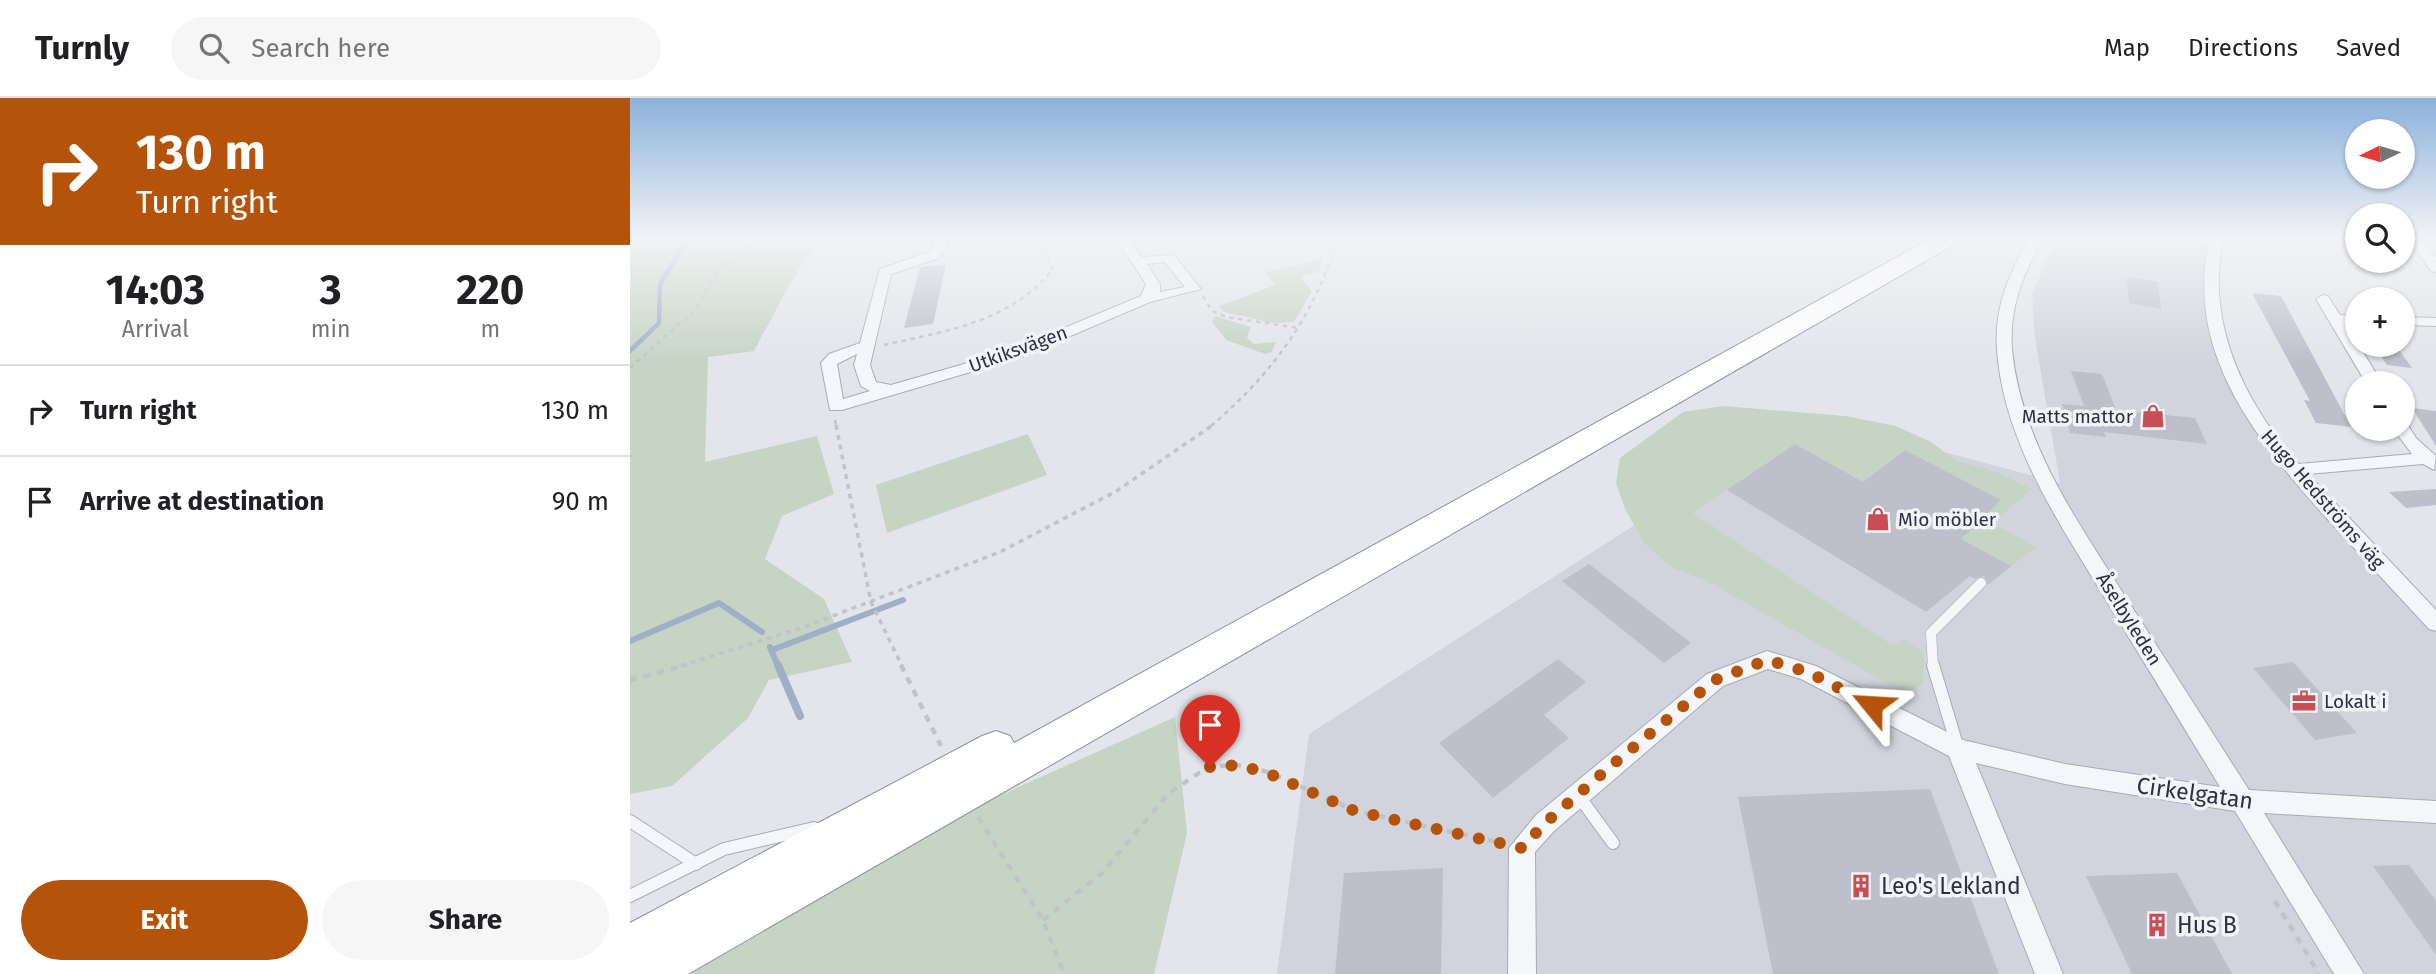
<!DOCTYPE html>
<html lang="en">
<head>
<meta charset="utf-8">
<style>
  body { margin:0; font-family:"Fira Sans",sans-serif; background:#f6f6f6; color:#202124; height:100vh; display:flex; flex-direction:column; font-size:26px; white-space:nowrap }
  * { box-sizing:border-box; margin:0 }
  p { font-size:23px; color:#757577 }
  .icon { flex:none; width:38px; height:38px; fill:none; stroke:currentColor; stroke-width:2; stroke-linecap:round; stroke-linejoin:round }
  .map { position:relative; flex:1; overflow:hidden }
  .sheet { display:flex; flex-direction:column; background:#fff; width:630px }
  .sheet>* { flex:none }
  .top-card { background:#b45309; color:#fff; overflow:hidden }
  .needle { width:46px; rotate:265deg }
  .tools { position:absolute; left:1715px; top:21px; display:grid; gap:14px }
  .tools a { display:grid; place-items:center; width:70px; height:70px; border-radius:50%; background:#fff; box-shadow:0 2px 5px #0004; font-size:35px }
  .pin { position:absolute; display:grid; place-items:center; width:60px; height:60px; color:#fff; margin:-72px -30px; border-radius:50% 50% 50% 0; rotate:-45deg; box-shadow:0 0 7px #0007 }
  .pin .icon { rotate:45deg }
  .me { position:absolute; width:77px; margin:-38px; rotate:297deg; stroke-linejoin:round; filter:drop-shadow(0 0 5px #0008) }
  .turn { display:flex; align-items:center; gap:24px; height:147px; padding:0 21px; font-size:32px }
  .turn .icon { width:91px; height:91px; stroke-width:2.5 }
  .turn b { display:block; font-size:49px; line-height:60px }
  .eta { display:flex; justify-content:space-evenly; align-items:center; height:119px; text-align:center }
  .eta b { font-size:42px; font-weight:700; line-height:49px }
  .cta { display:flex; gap:14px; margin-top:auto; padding:14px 21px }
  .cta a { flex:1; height:80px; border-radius:42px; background:#b45309; color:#fff; font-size:28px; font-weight:700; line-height:80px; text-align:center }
  .cta a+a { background:#f6f6f6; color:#202124 }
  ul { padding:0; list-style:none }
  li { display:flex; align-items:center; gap:21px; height:91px; padding:0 21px; border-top:2px solid #e0e0e0 }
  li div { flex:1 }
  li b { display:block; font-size:26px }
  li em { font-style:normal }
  header { display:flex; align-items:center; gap:42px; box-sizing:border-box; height:98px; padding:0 35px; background:#fff; border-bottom:2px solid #e0e0e0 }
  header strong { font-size:33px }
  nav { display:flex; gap:38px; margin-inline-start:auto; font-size:24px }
  .search { width:490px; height:63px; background:#f6f6f6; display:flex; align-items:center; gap:18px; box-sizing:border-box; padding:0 24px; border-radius:38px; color:#757577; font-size:26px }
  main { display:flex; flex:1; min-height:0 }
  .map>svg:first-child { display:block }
</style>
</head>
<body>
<header>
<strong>Turnly</strong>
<div class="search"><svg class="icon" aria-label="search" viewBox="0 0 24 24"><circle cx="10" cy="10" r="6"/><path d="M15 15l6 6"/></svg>Search here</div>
<nav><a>Map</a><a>Directions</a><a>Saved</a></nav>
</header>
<main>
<section class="sheet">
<div class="top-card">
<div class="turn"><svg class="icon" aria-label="right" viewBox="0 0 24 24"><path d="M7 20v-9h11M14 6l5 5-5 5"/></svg><div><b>130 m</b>Turn right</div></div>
</div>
<div class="eta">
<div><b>14:03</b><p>Arrival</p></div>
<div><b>3</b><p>min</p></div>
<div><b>220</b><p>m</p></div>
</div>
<ul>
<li><svg class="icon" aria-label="right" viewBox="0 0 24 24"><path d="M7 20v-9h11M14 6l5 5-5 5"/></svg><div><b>Turn right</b></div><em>130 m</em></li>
<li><svg class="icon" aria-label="arrive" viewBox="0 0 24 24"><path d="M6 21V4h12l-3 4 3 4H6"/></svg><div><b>Arrive at destination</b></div><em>90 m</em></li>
</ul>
<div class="cta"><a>Exit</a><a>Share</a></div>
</section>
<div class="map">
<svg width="1806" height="876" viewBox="0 0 1806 876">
  <rect width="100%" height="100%" fill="#e3e5ea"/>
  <path fill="#d1d4dc" d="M1426,141h161l4,105 34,77 181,202v351h-1159l32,-240 497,-319 254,68 -25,-145 -3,-44z"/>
  <g fill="#c6d4c4">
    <path d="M0,141h189l-28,43 -37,69 -46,6 -3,105 112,-26 17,58 -52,22 -17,43 59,40 28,63 -83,18 -21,38 -76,68 -42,8z"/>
    <path d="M692,161l-3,13 -19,5 12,14 -18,31 -21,1 -49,-11 -5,-6 56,-21 -9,-13z"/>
    <path d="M585,218l36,11 -4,11 7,6 22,-2 -4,10 -7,2 -39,-14 -14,-18z"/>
    <path d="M1093,308l122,10 51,10 35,16 24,18 41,12 36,17 -40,34 45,24 -26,19 -50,-27 40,-39 -96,-49 -42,31 -68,-38 -102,69 200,133 11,-7 20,14 -1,31 -17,10 -201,-114 -32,-12 -28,-24 -20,-35 -9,-26 4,-25 63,-46z"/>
    <path d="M398,336l19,41 -160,58 -11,-48z"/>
    <path d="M545,619l12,116 -33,141h-471l313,-177z"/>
  </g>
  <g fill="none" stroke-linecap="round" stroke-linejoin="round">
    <path stroke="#9fafc8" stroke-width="4.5" d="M0,253l29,-28 1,-39 28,-45"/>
    <g stroke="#9fafc8" stroke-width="6">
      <path d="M0,543l89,-38 43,29"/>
      <path d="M140,549l8,19"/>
      <path d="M142,552l131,-50"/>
    </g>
    <path stroke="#9fafc8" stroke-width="8" d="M148,567l22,51"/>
  </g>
  <g fill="#bdc0ca">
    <path d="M316,166l-13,60 -29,4 16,-61z"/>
    <path d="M1497,179l31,5 3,27 -32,-6z"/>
    <path d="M1622,195l29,3 70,131 -35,-4 -12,-23 6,1z"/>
    <path d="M1743,247l24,2 15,21 -25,-3z"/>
    <path d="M1441,273l31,3 14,36 79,8 12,26 -103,-12 2,5 -36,-4 -8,-29 22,2z"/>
    <path d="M1782,310l24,3v35z"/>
    <path d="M1165,346l68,38 42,-32 96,50 -40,39 50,27 -23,19 -4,-9 -9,3 -5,-3 -44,36 -199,-122z"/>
    <path d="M1806,391v16l-30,3 -17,-16z"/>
    <path d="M959,466l102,79 -27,20 -102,-82z"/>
    <path d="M928,561l28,23 -42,33 25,23 -76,60 -54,-55z"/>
    <path d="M1663,564l64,71 -42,7 -62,-72z"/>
    <path d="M1300,691l69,185h-226l-35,-177z"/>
    <path d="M1779,767l27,36v54l-63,-89z"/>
    <path d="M813,770l-2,106h-106l9,-101z"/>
    <path d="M1547,775l55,101h-100l-46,-98z"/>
  </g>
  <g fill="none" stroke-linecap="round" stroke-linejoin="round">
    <g stroke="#a8abb4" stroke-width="11">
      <path id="service-far1" d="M1303,568l-2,-33 50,-50"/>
    </g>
    <g stroke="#a8abb4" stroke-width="14">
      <g id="service">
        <path d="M1303,567l24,80"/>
        <path d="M948,697l35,48"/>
        <path d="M0,723l66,43"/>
        <path d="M0,798l94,-47 90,-21"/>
      </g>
    </g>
    <g stroke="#a8abb4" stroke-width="2">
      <g id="minor">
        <path d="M303,141h14l1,6 -9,13 -48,16 -21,91 6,17 15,3 118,-34 132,-55 5,-12 -30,-45h14l11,18 33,-2 27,34 -51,13 -129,55 -179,53h-12l-9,-47 8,-9 31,-11 20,-74 49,-17 5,-7zM535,164l20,25 -25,5v-8l-13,-20zM227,256l-3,11 7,21 9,5 -27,8 -6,-35z"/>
        <path d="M1399,141h14c-20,35 -34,69 -31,110 9,96 70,179 120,258 39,61 78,122 117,183l187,11v22l-172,-10 100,161h-30l-99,-163 -170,-27 -89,-21 87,211h-28l-86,-218 -148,-77 -33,-10 -45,17 -169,145 -19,21 1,122h-28l1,-126 27,-33 171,-141 60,-23 49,15 147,74 102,24 155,23c-37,-61 -74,-122 -111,-182 -47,-78 -106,-162 -112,-256 -3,-42 12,-75 32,-110z"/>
        <path d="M1580,141h14c-20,82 21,165 75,225l113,-10 -19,-25h10v-5l5,1 8,13 20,18 -2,14 -11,-6 -115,10 128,136v21l-7,-2c-33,-36 -66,-71 -99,-107 -70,-78 -148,-169 -120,-283z"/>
        <path d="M1778,141h14l14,19v14l-5,-1z"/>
        <path d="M1693,197l5,1 12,19 17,1v8h-11l36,59h-16l-50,-84z"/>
        <path d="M1773,219l33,1v8l-33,-1z"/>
      </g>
    </g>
    <g stroke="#8b91a0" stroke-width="2">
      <path id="trunk" d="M1300,141h28l-3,5 -1267,730h-58v-51l352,-187 14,-5 14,5 4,7z"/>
    </g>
    <g stroke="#c0c3c9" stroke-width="2.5" stroke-dasharray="4.5 4.5" stroke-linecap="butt">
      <path d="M573,198l9,15 14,6 73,11"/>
      <path d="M254,247c62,-14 127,-23 169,-76l-12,-30"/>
      <path d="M0,270l65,-58 24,-41 44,-30"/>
      <path d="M205,322l1,6"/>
      <path d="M581,328c60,-51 104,-110 126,-187"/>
    </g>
    <g stroke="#c0c3c9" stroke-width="3.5" stroke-dasharray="5 5" stroke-linecap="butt">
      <path d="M206,327l35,177 31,64"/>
      <path d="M51,568l120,-38 199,-76 115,-60 98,-67"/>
    </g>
    <g stroke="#c0c3c9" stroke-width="4.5" stroke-dasharray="7 7" stroke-linecap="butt">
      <path d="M271,567l40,81"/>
      <path d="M0,582l57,-15"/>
      <path d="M348,719l65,103 21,54"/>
      <path d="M1645,803l44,73"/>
      <path d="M413,822l59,-47 67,-80 30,-20 22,-7 16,-1 31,7 88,39 146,32"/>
    </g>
    <use href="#service-far1" stroke="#f5f6f9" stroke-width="10"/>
    <use href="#service" stroke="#f5f6f9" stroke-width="12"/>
    <use href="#minor" fill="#f5f6f9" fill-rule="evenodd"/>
    <use href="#trunk" fill="#fff" fill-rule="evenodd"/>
  </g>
  <linearGradient id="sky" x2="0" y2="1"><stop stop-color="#8bb2db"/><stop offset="0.53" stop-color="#f2f3f6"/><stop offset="1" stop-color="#f2f3f6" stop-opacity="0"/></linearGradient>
  <rect width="1806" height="264" fill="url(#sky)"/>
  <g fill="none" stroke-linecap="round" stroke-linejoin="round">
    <path stroke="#b45309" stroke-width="12" stroke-dasharray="0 21.6" d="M580,669l28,-2 32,9 85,37 167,37 23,-25 67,-58 103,-85 52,-20 41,12 64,33"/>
  </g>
  <defs>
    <g id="shop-bare" transform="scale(1.89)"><path d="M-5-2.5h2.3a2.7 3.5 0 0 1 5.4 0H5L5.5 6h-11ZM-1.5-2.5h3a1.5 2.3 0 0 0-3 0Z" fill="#c94e54" stroke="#f2f4f8" stroke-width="2.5" paint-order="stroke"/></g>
    <g id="office-bare" transform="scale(1.89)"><path d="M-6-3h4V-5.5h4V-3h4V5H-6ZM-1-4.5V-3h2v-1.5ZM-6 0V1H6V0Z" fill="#c94e54" stroke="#f2f4f8" stroke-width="2.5" paint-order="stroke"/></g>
    <g id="building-bare" transform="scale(1.89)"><path d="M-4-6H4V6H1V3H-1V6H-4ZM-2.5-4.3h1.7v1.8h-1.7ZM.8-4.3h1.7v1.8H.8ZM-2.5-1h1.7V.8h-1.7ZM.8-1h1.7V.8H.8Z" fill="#c94e54" stroke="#f2f4f8" stroke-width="2.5" paint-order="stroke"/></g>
  </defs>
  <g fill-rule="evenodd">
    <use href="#shop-bare" x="1523" y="318"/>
    <use href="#shop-bare" x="1248" y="421"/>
    <use href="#office-bare" x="1674" y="603"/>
    <use href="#building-bare" x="1231" y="788"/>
    <use href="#building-bare" x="1527" y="827"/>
  </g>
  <g text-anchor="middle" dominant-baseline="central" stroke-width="7" stroke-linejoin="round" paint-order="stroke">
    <g font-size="19" fill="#2b3142" stroke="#f2f4f8">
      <text transform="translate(388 251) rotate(-20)">Utkiksvägen</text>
      <text transform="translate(1693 401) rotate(49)">Hugo Hedströms väg</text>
      <text transform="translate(1499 521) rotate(58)">Åselbyleden</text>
    </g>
    <g font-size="19" fill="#2b3142" stroke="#f2f4f8" text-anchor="start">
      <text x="1503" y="318" text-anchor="end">Matts mattor</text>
      <text x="1268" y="421">Mio möbler</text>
      <text x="1694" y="603">Lokalt i</text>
    </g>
    <g font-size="23" fill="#2b3142" stroke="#f2f4f8">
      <text transform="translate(1565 695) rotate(8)">Cirkelgatan</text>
    </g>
    <g font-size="23" fill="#2b3142" stroke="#f2f4f8" text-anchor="start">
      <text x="1251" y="788">Leo's Lekland</text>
      <text x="1547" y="827">Hus B</text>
    </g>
  </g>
</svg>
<div class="tools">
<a><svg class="needle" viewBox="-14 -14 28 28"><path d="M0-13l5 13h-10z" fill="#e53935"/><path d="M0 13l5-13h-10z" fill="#757577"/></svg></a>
<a><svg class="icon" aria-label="search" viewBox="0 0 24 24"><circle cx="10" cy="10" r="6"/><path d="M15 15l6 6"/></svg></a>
<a>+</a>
<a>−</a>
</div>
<div class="pin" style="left:580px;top:669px;background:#d93025"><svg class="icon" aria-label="arrive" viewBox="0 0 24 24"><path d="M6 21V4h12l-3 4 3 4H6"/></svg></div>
<svg class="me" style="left:1242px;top:607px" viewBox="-20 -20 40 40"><path d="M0-17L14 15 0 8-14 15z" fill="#b45309" stroke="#fff" stroke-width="4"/></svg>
</div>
</main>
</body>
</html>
